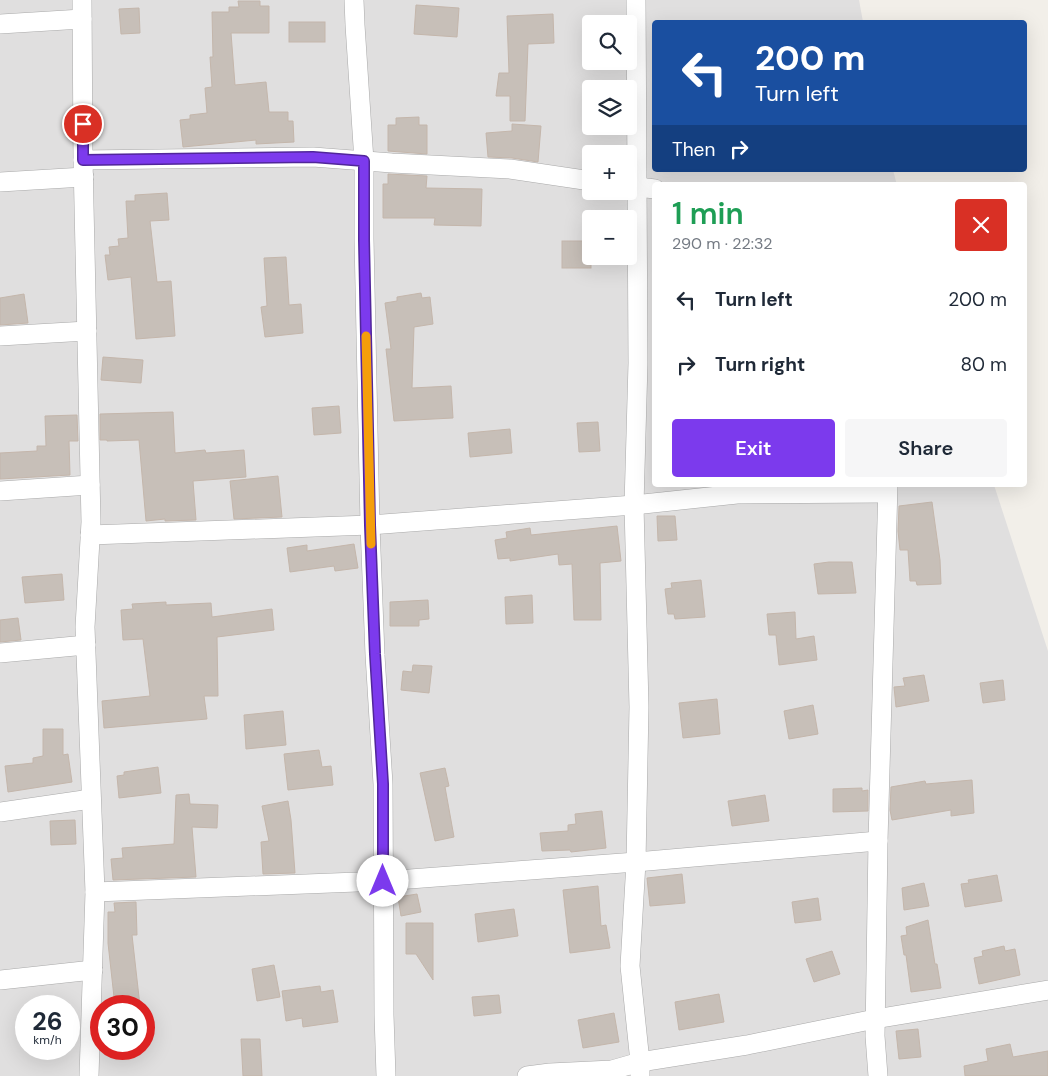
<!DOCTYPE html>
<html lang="en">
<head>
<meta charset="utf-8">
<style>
  body { margin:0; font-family:"DM Sans",sans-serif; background:#f6f6f7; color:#1f2937; height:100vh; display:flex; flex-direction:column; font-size:19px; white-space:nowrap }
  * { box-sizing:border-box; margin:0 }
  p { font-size:16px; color:#747a83 }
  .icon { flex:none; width:28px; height:28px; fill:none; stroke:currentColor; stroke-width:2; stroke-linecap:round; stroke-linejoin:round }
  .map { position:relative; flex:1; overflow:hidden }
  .details { position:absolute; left:652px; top:182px; width:375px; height:305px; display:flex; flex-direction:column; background:#fff; border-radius:5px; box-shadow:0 5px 20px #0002 }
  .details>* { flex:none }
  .banner { position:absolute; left:652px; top:20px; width:375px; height:152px; border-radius:5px; box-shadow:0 5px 20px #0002; background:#1a4fa0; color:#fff; overflow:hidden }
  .tools { position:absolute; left:582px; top:15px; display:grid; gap:10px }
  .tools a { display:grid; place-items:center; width:55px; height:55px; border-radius:5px; background:#fff; box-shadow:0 5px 20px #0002; font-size:25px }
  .speed { position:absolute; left:15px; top:995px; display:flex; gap:10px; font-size:25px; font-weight:700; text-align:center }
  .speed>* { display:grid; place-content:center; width:65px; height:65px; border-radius:50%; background:#fff; box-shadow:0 5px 20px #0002; line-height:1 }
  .speed small { font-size:12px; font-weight:400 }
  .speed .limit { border:8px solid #d22; background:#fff; color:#111 }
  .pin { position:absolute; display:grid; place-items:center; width:42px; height:42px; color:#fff; margin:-21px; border:2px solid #fff; border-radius:50%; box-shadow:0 1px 5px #0007 }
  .me { position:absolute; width:55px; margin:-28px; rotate:0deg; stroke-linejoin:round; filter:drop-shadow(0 0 4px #0008) }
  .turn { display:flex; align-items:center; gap:18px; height:105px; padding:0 20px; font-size:22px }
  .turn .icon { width:65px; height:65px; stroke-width:2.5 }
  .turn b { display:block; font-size:35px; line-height:42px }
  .then { display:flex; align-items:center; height:48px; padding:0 20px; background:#0003; gap:10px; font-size:19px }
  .round { display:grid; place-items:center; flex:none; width:52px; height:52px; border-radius:5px; background:#f6f6f7 }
  .overview { display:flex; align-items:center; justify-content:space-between; height:85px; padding:0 20px }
  h1 { font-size:30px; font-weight:600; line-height:38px; color:#1e9e55 }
  .action { display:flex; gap:10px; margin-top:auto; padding:10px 20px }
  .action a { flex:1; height:58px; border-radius:5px; background:#7c3aed; color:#fff; font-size:20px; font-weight:600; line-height:58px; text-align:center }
  .action a+a { background:#f6f6f7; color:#1f2937 }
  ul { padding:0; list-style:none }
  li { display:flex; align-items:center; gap:15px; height:65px; padding:0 20px }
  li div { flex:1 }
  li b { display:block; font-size:19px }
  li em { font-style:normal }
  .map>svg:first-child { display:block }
</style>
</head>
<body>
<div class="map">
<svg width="1048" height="1076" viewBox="0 0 1048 1076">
  <rect width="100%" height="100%" fill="#f2efe9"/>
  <path fill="#e0dfdf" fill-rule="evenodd" d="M0,0h859l4,22h-208v148h238l4,15h-242v300h339l54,166v425h-1048zM591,24h38v37h-38zM591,89h38v37h-38zM591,154h38v37h-38zM591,219h38v37h-38zM26,1006h43v43h-43zM101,1006h43v43h-43z"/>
  <g fill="#c7bfb8" stroke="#c4b6ab">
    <path d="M238,1h22v5h9v27h-38l4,52 31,-3 3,30h19v9h5l1,21 -38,2v-4l-73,7 -3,-27 10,-1v-4l17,-2 -2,-25 7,-1 -2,-30h3l-1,-45h17v-5h10z"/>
    <path d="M416,5l43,3 -2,29 -43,-3z"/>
    <path d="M139,8l1,25 -19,1 -2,-25z"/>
    <path d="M553,14l1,29 -26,1 -3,77h-15v-25h-14l3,-23h10l-2,-57z"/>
    <rect x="289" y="22" width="36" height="20"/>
    <path d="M419,117v8h8v29l-39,-3v-26h8v-7z"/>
    <path d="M512,124l29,2 -3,36 -26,-4 -24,-1 -2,-24 26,-2z"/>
    <path d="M388,174l39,2 -1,12 56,1 -1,37 -47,-1 1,-7h-52v-34h5z"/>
    <path d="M167,193l2,27 -19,1 7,61 14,-1 4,55 -39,3 -5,-62 -23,3 -3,-25h5l-1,-8 10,-1 -1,-7 10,-1 -2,-37h9v-6z"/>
    <rect x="562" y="241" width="29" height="27"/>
    <path d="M286,257l3,48 12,-1 2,29 -38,4 -4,-30 6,-1 -3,-48z"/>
    <path d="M421,293l1,5 8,-1 3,27 -19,3 -2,61 39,-2 2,32 -59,3 -8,-72h5l-6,-46 12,-2v-4z"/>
    <path d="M24,294l4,29 -28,2v-27z"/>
    <path d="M103,357l40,3 -2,23 -40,-3z"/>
    <path d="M339,406l2,27 -27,2 -2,-27z"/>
    <path d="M173,412l2,41 30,-3 1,3 38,-3 2,27 -53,4 3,39 -31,1v-2l-19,2 -7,-81 -32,1v-1h-7v-26z"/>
    <path d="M77,415l1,26h-9l1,34 -70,4v-26l37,-2v-5h9l-1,-30z"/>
    <path d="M598,422l2,29 -21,1 -2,-29z"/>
    <path d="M510,429l2,24 -42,4 -2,-24z"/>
    <path d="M278,476l4,41 -48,2 -4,-38z"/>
    <path d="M932,502l8,58 1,24 -24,1 -1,-4h-6l-2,-31h-8l-2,-19 1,-25z"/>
    <path d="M657,516h18l2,24 -19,1z"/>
    <path d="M617,526l4,35 -21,2 1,57h-27l-2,-56 -13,1 -1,-11 -48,7v-3l-12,1 -3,-19 12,-2 -1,-6 24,-4 1,7z"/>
    <path d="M354,544l4,24 -23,3 -1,-5 -44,6 -3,-24 20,-3v6z"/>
    <path d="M829,562h23l4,31 -38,1 -4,-30z"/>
    <path d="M62,574l2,26 -39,3 -3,-26z"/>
    <path d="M701,580l4,37 -30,2 -1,-5h-6l-3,-25 7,-1 -1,-5z"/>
    <path d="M532,595l1,28 -27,1 -1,-27z"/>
    <path d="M428,600l1,19 -10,1v6h-29v-24z"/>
    <path d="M166,602v3l45,-2 1,14 60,-8 2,21 -57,7 1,59h-14l3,23 -103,9 -2,-27 48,-5 -7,-57 -20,1 -2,-30 12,-1 -1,-5z"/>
    <path d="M795,612l1,27 18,-3 3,24 -38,5 -3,-30h-7l-2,-21z"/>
    <path d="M18,618l3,22 -21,2v-22z"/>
    <path d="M413,665l19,1 -3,27 -28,-3 2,-19 9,1z"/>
    <path d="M924,675l5,26 -33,6 -2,-20 11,-1 -2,-8z"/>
    <path d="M1003,680l2,20 -22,3 -3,-20z"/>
    <path d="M717,699l3,35 -37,4 -4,-35z"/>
    <path d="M813,705l5,29 -29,5 -5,-28z"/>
    <path d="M283,711l3,34 -40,4 -2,-34z"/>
    <path d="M43,729h20v26l5,-1 4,28 -64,10 -3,-26 28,-3v-5l10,-2z"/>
    <path d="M319,750l3,17 9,-1 2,19 -45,5 -4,-36z"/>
    <path d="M158,767l3,26 -42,5 -2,-22 7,-1v-3z"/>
    <path d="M445,768l4,18 -4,1 9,50 -19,4 -15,-68z"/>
    <path d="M972,780l2,33 -23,3v-6l-59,10 -2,-10 1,-23 34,-6 1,3z"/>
    <path d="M862,788v3l6,-1v21l-35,1v-23z"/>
    <path d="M189,794l1,10 28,1 -1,23 -25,-1 4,50 -83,3 -2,-21 12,-1 -1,-10 52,-4 2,-49z"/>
    <path d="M765,795l4,26 -37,5 -4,-25z"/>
    <path d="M288,801l3,19 4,53 -32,1 -2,-32 8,-1 -7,-35z"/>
    <path d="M602,811l4,37 -35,4 -1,-2 -28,1 -2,-18 28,-2v-6l8,-1 -1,-10z"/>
    <path d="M75,820l1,24 -25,1 -1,-24z"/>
    <path d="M682,874l3,29 -35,3 -3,-28z"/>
    <path d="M997,875l5,26 -37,6 -4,-23 8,-1 -1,-3z"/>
    <path d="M924,883l5,23 -25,4 -2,-22z"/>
    <path d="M598,886l3,40 5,-1 4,23 -40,5 -7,-63z"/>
    <path d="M417,894l4,18 -20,4 -3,-19z"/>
    <path d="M818,898l3,22 -26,3 -3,-21z"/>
    <path d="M136,902l1,33h-5l8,71h-25l-7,-63v-31h7l-1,-9z"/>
    <path d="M514,909l4,27 -40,6 -3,-28z"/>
    <path d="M928,920l7,44h2l4,24 -30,4 -5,-37h-2l-3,-19 6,-1 -1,-8z"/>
    <path d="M406,923h27v57l-17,-26h-10z"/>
    <path d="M1004,946l1,5 10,-2 5,26 -41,9 -5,-26 9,-2 -1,-5z"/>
    <path d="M832,951l8,23 -26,8 -8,-23z"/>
    <path d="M274,965l6,32 -23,4 -5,-32z"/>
    <path d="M320,986l1,6 12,-2 5,32 -35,5 -1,-9 -16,3 -4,-30z"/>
    <path d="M719,994l5,28 -45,8 -4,-28z"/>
    <path d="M499,995l2,18 -27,3 -2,-19z"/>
    <path d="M614,1013l5,29 -36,6 -5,-28z"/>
    <path d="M918,1029l3,28 -22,2 -3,-28z"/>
    <path d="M241,1039h19l2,37h-19z"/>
    <path d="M1010,1044l3,13 35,-6v25h-83l-1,-10 24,-5 -2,-12z"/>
  </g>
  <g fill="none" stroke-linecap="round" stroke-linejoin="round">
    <g stroke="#a9a9a9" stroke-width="20">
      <g id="minor">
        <path d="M82,0l1,160 8,362 -6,105 10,265 -6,184"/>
        <path d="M354,0l1,25 9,136v78l6,286 5,130 8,129 1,231 2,61"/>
        <path d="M636,0l2,363 -4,142 5,202 -3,155 -6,104 10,96v14"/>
        <path d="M0,24l82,-5"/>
        <path d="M83,160l230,-3 79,6 118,6 81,12"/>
        <path d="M0,182l84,-5"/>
        <path d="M629,186l26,3"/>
        <path d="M0,336l87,-5"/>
        <path d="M0,491l90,-6"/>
        <path d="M90,535l280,-10 264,-20 103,-11 150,-1"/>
        <path d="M0,653l86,-8"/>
        <path d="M0,812l91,-13"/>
        <path d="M95,892l288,-11 253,-19 242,-21"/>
        <path d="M0,980l93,-10"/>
        <path d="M527,1076l23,-3 62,-3 28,-8 107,-17 128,-26 173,-29"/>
        <path d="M878,1076l-3,-40 3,-195 10,-356"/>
      </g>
    </g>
    <use href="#minor" stroke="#fff" stroke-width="19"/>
  </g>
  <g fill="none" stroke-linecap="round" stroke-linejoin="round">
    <g stroke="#51269a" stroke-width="12">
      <path id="route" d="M83,124v36l230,-3 51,4v79l6,285 5,129 8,130v97"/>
    </g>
    <use href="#route" stroke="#7c3aed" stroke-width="9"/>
    <path stroke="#f59e0b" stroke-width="9" d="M366,336l5,208"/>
  </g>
</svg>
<div class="tools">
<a><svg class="icon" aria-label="search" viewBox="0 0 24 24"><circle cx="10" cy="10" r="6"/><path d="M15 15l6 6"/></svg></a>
<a><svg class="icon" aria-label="layers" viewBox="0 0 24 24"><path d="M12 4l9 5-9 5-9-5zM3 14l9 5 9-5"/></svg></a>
<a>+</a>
<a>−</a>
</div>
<div class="speed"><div>26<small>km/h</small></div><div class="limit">30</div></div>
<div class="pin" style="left:83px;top:124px;background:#d93025"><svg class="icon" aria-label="arrive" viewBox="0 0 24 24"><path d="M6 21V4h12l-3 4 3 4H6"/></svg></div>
<svg class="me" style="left:383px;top:881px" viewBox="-20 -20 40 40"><circle r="19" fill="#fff"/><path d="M0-13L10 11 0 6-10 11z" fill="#7c3aed"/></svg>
<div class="banner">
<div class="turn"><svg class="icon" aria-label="left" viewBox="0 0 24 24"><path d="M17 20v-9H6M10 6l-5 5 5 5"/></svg><div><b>200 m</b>Turn left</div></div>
<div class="then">Then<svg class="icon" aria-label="right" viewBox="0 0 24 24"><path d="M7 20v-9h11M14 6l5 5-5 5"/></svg></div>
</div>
<section class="details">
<div class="overview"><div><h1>1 min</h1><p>290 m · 22:32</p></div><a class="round" style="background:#d93025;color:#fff"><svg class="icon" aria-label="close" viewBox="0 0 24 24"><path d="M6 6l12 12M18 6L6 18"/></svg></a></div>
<ul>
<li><svg class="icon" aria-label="left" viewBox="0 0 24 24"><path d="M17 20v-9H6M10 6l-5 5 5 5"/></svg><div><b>Turn left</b></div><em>200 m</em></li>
<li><svg class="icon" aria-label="right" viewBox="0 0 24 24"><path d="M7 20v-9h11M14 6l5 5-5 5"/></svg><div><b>Turn right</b></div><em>80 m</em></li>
</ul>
<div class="action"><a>Exit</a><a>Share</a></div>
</section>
</div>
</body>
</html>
